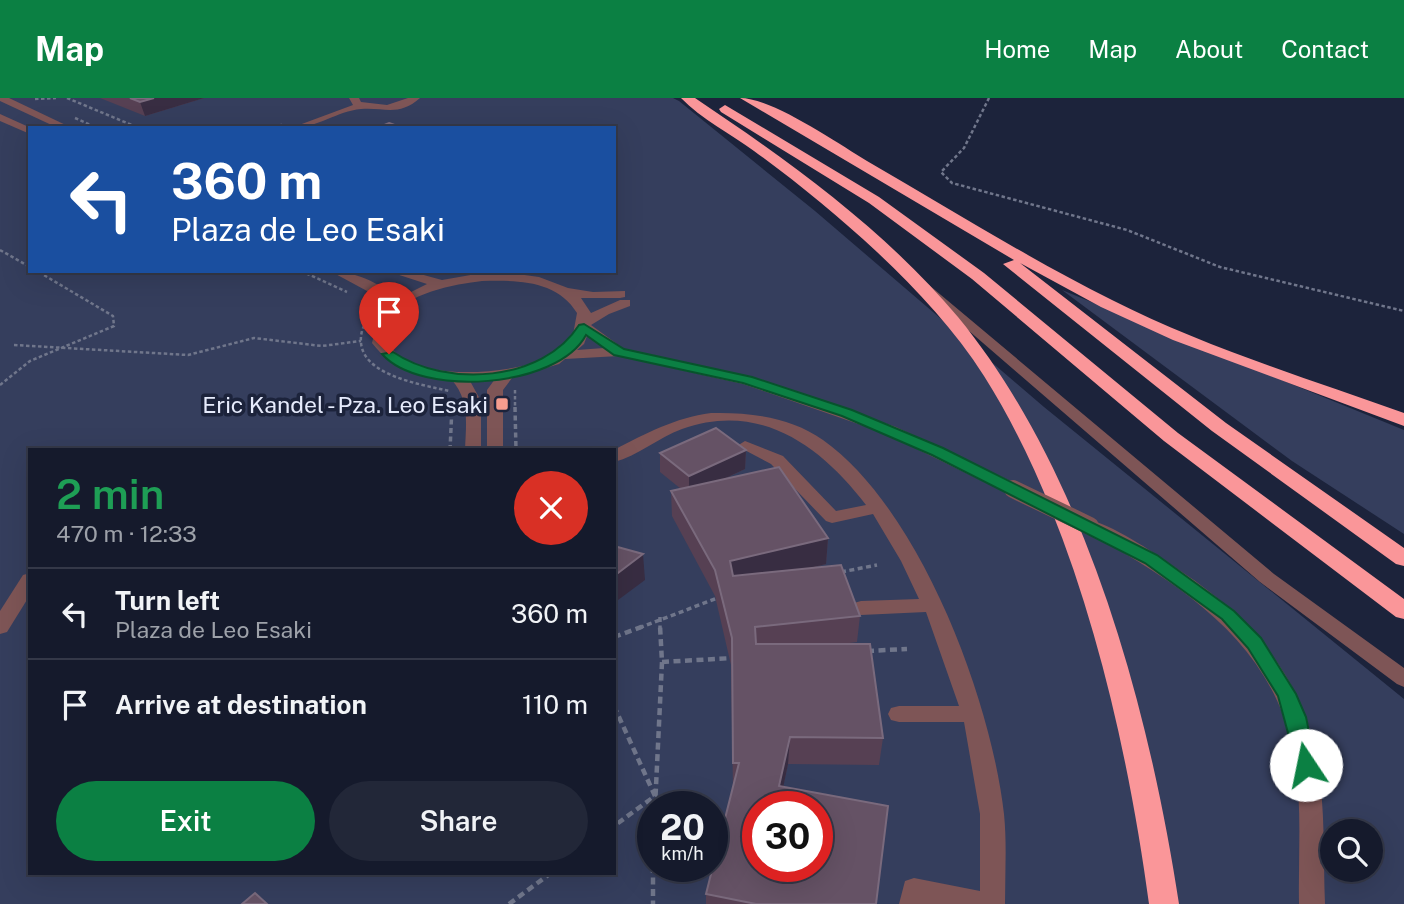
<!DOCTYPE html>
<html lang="en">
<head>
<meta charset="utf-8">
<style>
  body { margin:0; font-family:"Public Sans",sans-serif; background:#222738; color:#f1f3f6; height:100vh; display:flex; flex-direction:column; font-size:26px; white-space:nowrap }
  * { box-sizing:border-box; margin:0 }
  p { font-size:23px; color:#9da1a9 }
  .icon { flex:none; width:38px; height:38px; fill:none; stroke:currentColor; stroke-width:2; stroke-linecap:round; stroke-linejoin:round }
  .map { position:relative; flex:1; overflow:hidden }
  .details { position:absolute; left:28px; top:350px; width:588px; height:427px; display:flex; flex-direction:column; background:#151a2c; border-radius:0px; box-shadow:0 7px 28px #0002,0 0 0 2px #343848 }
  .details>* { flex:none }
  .banner { position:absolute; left:28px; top:28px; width:588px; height:147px; border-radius:0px; box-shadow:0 7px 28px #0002,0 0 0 2px #343848; background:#1a4fa0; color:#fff; overflow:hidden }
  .tools { position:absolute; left:1320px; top:721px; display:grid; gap:14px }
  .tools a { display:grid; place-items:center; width:63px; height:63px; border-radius:50%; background:#151a2c; box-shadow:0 7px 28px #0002,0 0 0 2px #343848; font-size:35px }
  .speed { position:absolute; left:637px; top:693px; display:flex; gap:14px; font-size:35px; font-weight:700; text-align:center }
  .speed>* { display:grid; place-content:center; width:91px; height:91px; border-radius:50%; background:#151a2c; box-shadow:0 7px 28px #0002,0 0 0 2px #343848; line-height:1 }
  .speed small { font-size:18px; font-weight:400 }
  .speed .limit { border:10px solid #d22; background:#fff; color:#111 }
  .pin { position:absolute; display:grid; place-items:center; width:60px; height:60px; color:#fff; margin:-72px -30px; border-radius:50% 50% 50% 0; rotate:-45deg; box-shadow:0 0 7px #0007 }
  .pin .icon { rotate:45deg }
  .me { position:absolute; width:77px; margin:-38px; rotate:349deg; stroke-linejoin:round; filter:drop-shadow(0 0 5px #0008) }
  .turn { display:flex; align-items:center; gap:24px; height:147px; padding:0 28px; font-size:32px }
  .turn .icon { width:91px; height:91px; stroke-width:2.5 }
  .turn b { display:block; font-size:49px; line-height:60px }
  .round { display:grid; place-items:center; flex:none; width:74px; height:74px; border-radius:37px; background:#222738 }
  .headline { display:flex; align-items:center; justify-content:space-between; height:119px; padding:0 28px }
  h1 { font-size:42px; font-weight:600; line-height:52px; color:#1e9e55 }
  .primary-button { display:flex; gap:14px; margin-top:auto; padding:14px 28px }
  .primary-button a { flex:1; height:80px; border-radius:42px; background:#0b8043; color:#fff; font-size:28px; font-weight:600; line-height:80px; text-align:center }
  .primary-button a+a { background:#222738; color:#f1f3f6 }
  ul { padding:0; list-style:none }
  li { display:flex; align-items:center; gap:21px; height:91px; padding:0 28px; border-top:2px solid #343848 }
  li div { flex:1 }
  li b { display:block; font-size:26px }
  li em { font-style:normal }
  header { display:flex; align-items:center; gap:42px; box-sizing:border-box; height:98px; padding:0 35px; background:#0b8043; color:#fff }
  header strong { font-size:33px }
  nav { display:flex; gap:38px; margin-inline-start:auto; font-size:24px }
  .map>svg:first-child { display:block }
</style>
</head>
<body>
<header>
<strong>Map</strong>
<nav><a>Home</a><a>Map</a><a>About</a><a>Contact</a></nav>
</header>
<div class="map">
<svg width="1404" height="806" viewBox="0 0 1404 806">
  <rect width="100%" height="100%" fill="#1c233b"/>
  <g fill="#353e5d" fill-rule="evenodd">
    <path d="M0,0h673l6,3 136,110 229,196 360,292v205h-1404zM30,30h584v143h-584zM30,352h584v423h-584zM653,709h59v59h-59zM758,709h59v59h-59zM1332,733h38v39h-38z"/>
    <path d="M1062,192l342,140v104l-112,-73z"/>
  </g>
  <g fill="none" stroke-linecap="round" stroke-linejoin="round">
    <g stroke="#70768b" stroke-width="2.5" stroke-dasharray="3.5 2.5" stroke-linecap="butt">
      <path d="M67,0l72,30"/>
      <path d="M989,0l-25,50 -23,24 11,11 175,47 93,37 184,44"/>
      <path d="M35,1l21,-1"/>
      <path d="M75,20l22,10"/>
      <path d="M273,30l11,-4"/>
      <path d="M0,152l30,17"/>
      <path d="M301,173l46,21"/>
      <path d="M369,206l3,7c-3,6 -8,13 -10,20 -11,44 59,53 87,60"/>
      <path d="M14,247l174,10 66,-17 68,8 39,-5"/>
      <path d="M0,287l30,-24 84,-35 -1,-10 -76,-45"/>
      <path d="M515,292v19"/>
      <path d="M452,311v-9"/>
    </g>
    <g stroke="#70768b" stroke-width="3.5" stroke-dasharray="5 3.5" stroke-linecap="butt">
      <path d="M515,309l1,43"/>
      <path d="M450,352l2,-43"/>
      <path d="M841,474l36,-7"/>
      <path d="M660,519v11"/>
      <path d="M639,530l81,-31"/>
    </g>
    <g stroke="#70768b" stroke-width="4.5" stroke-dasharray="7 4.5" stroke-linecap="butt">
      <path d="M614,539l30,-11"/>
      <path d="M867,553l40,-2"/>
      <path d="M662,564l71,-4"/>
      <path d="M614,608l41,90 -41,30"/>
      <path d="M655,709l7,-145 -2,-36"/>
      <path d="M653,768v38"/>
      <path d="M509,806l42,-31"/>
    </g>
    <g fill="#7e5556" fill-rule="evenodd">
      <path d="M0,0h9l63,30h-14l-58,-27z"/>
      <path d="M349,0h10l2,4 26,3 21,-7h12c-21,19 -36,9 -59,11 -24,2 -43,19 -70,19l62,-23z"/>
      <path d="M0,16l31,14 -1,6 -30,-13z"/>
      <path d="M330,173c21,0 53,11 65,29l32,-16 -40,-13h22l33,9 40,-7h28l29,4 29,11 25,4 32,-1v6l-5,1h-39l10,15 29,-13h10v6l-21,8 -18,11 33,24 128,28 144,50 123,58 3,4 -3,4h-12l-123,-60 -141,-49 -124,-28 -54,3 -6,5 -47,14 -9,12v60h-16v-60l8,-11 -25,2 11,20v49h-16c1,-27 5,-50 -14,-71 -33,-3 -58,-9 -79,-36l6,-25 9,-11 -7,-9zM482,183c35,-1 75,-1 95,32l-5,27c-8,6 -17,15 -26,19 -36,14 -110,21 -144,-1 -6,-3 -11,-11 -15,-16 1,-7 2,-15 5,-22 11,-27 64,-36 90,-39zM587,238l17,12 -27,2 7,-6z"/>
      <path d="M929,187l345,289 130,94v19l-7,-3 -137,-102 -336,-290 -2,-3z"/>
      <path d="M711,315c38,-1 80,4 112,27 97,69 168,259 181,374 3,30 1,60 1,90h-106l6,-23 9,-3 66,13v-77l-16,-92h-65l-8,-2 -3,-6 3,-6 8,-2h60l-33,-94 -65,3 -7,-2 -3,-5 3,-5 7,-2 58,-2 -18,-38 -28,-47 -41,9 -6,-2 -55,-57 -34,-18 8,-5 38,15 53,55 30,-6c-45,-59 -106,-104 -184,-76 -23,8 -44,27 -68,33v-12c32,-17 61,-32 97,-37z"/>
      <path d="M1090,422c29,8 67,35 92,52 65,43 117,101 133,178 11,50 8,103 10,154h-26c-1,-51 4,-104 -6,-154 -22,-111 -118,-169 -209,-220l-3,-4z"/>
      <path d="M30,475v22l-23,37 -7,2v-23l23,-36z"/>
    </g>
    <g fill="#fa9699" fill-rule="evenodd">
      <path d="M681,0h14c94,63 190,132 263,219 128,156 191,391 221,587h-30c-23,-171 -72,-381 -165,-528 -29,-46 -68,-87 -107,-124 -39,-36 -80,-70 -123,-101 -23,-17 -53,-32 -73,-53z"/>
      <path d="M740,0c32,0 97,45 127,63 81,47 161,97 245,139 93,47 194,78 292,113v13l-231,-86 -72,-33 -81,-44 206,160 178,125v18l-8,-2 -184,-133 -209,-167 11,-4z"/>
      <path d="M725,7l154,92 105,76 194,160 226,166v20l-8,-2 -232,-176 -192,-162 -103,-76 -148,-91 -2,-3z"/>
    </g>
    <path stroke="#7e5556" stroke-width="18" d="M1013,391l77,37"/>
  </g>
  <g fill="#564053">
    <path d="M100,0h104l-59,18z"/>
    <path d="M746,352l-1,19 -23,11 106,58 -2,26 -14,4 48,48 -3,26 -14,2 40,94 -4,27 -91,-1 -5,23 93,117h-170v-10l27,-104 -2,-125 -16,-69 -43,-80 -1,-25 10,-2 -21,-17v-19z"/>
  </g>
  <g fill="#382d42">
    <path d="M154,0h50l-59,18 -5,-14z"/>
    <path d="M746,352l-1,19 -56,26v-19z"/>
    <path d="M828,440l-2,26 -96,23v-26z"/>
    <path d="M643,456l2,26 -31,23v-27z"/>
    <path d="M790,639l-2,27 -9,43v-21z"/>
  </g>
  <g fill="#655265" stroke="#7a6a7d" stroke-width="2" fill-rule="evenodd">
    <path d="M130,0h24l-14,4z"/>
    <path d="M389,25l14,5h-26z"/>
    <path d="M716,330l30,22 -57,26 -29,-23z"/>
    <path d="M779,369l49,71 -98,23 3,15 108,-11 19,51 -105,11 1,17h114l13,94 -93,-1 -11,49 109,20 -12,98h-120l-50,-10 33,-131h-6l-1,-125 -17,-68 -44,-79zM758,709h59v59h-59z"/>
    <path d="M614,448l29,8 -29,22z"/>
    <path d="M255,795l12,11h-25z"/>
  </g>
  <path fill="#0b8043" stroke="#07532c" stroke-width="2" d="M584,226l40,25 128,28 100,33 91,38 214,107 77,56 27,27 35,56 10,23 10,48 -3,5h-15l-20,-74 -30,-48 -26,-29 -77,-56 -213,-108 -90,-39 -99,-33 -129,-28 -28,-20c-28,53 -165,63 -204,19l11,-2c53,36 150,30 186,-27z"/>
  <rect fill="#f59d8e" stroke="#1c233b" stroke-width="2.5" x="495" y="299" width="14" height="14" rx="3.5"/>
  <g text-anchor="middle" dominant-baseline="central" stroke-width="7" stroke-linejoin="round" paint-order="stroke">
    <g font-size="23" fill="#e6ebfc" stroke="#1c233b" text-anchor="end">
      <text x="488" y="306">Eric Kandel - Pza. Leo Esaki</text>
    </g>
  </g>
</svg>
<div class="tools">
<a><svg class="icon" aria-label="search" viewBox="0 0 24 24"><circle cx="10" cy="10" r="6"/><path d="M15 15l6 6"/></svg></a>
</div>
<div class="speed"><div>20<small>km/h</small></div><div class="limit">30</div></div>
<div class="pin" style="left:389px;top:256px;background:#d93025"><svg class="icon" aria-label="arrive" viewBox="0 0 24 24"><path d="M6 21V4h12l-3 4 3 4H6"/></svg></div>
<svg class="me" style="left:1306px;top:667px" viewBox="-20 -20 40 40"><circle r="19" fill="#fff"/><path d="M0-13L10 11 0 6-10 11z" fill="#0b8043"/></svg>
<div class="banner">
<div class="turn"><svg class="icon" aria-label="left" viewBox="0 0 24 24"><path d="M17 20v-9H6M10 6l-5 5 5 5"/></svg><div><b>360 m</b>Plaza de Leo Esaki</div></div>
</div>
<section class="details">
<div class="headline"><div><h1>2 min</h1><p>470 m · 12:33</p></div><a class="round" style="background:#d93025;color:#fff"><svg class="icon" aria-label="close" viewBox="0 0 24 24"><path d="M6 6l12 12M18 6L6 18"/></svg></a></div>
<ul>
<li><svg class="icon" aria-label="left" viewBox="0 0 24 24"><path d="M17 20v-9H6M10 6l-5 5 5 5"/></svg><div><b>Turn left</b><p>Plaza de Leo Esaki</p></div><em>360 m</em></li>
<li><svg class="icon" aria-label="arrive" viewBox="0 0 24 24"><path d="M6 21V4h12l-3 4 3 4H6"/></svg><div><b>Arrive at destination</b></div><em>110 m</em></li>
</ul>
<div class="primary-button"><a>Exit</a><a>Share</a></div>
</section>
</div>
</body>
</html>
